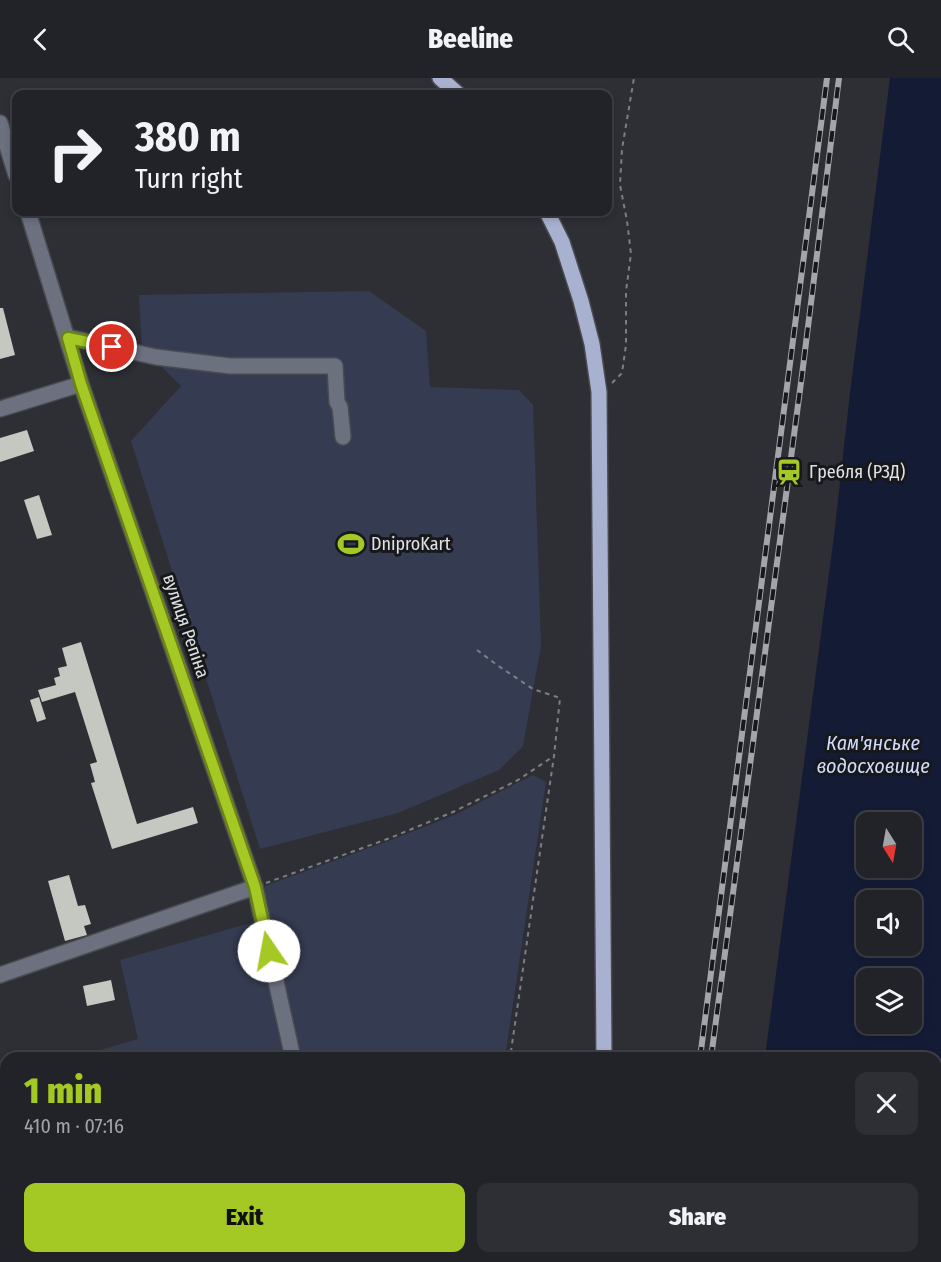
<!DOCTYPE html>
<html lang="en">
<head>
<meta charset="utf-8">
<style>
  body { margin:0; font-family:"Fira Sans Condensed",sans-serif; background:#2e2f34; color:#f1f3f6; height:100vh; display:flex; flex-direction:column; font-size:22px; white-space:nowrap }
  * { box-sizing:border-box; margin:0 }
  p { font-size:20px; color:#a2a4a8 }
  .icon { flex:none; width:33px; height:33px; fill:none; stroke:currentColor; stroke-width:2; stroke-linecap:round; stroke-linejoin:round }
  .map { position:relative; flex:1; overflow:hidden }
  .sheet { position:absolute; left:0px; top:974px; width:942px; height:212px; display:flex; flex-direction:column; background:#222328; border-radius:18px 18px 0 0; box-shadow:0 3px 9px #0003,0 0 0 2px #3f4045 }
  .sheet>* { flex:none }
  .hud { position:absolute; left:12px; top:12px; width:600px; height:126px; border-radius:12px; box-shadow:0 3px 9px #0003,0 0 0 2px #3f4045; background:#222328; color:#f1f3f6; overflow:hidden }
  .needle { width:39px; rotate:169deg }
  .fabs { position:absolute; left:856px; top:734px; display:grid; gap:12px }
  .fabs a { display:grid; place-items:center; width:66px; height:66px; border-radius:12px; background:#222328; box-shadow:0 3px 9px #0003,0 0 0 2px #3f4045; font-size:30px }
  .pin { position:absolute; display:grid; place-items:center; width:51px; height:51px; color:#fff; margin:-26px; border:3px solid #fff; border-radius:50%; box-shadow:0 2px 6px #0007 }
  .me { position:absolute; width:66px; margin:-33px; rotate:348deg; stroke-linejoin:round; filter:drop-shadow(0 0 4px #0008) }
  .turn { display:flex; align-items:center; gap:21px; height:126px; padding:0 24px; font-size:27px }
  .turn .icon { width:78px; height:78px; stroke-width:2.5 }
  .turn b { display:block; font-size:42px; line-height:51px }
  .round { display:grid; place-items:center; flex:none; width:63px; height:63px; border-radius:12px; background:#2e2f34 }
  .head { display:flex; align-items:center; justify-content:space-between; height:102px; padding:0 24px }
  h1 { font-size:36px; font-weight:800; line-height:45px; color:#a4c824 }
  .cta { display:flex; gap:12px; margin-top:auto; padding:12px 24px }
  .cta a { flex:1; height:69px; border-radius:12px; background:#a4c824; color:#111; font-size:24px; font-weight:800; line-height:69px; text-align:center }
  .cta a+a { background:#2e2f34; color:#f1f3f6 }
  header { display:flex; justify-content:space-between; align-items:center; height:78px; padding:0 24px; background:#222328; font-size:27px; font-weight:800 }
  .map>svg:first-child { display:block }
</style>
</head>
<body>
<header><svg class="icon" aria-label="back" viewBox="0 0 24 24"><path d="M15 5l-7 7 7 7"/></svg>Beeline<svg class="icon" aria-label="search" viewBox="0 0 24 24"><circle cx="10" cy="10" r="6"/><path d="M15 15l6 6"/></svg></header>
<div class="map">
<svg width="941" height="1184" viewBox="0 0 941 1184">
  <rect width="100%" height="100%" fill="#2e2f35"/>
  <g fill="#353c51">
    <path d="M369,213l57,40 4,56 89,3 14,15 8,241 -18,100 -24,24 -101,43 -138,36 -129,-408 50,-55 -39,-39 -3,-52z"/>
    <path d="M533,697l13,7 -41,275h-207l-35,-166 2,-5 126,-46 64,-25z"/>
    <path d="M258,843l29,136 -214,1 65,-19 -18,-79z"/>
    <path d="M6,998v181h315v5h-321v-184z"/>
    <rect x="332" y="1179" width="147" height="5"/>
  </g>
  <path fill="#141b35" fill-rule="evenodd" d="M890,0h51v1184h-202v-5h197v-199l-171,-1 69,-521 16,-143zM867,744h45v45h-45zM867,822h45v45h-45zM867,900h45v45h-45z"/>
  <g fill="#c5c7c1">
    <path d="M0,230h3l12,47 -15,4z"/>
    <path d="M27,352l7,21 -34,11v-24z"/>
    <path d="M39,417l13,40 -15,4 -13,-39z"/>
    <path d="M81,564l56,182 56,-17 5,16 -86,26 -21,-66 4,-1 -5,-18 7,-2 -22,-70 -33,10 -4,-12 18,-5 -2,-7 6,-2 -2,-8 9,-2 -5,-18z"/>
    <path d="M39,619l7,22 -9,3 -7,-22z"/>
    <path d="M69,797l9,31 7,-1 6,19 -7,2 3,9 -22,6 -17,-60z"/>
    <path d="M111,902l4,20 -28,6 -4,-20z"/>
  </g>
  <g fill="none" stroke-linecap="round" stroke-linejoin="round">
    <g stroke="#4a4b51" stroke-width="18">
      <g id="minor">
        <path d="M0,45l16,52"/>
        <path d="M28,134l53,172 174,503 38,171"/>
        <path d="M67,259l89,20 74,9h105l2,36 3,5 3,30"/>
        <path d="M0,331l81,-25"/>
        <path d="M0,897l255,-88"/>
        <path d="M327,1179v5"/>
      </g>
    </g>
    <g stroke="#4a4b51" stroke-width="18">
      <g id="major">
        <path d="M440,0l18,16"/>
        <path d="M547,134l15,30 19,59 11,43 7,48 5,666"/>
        <path d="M606,1179v5"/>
      </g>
    </g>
    <g stroke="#7e7f84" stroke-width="2" stroke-dasharray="4.5 4.5" stroke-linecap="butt">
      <path d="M612,305l10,-10 4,-28v-54l5,-37 -4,-33 -7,-36 2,-36 12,-71"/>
      <path d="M477,572l20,15 36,24 27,9 -6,58 -44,302"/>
      <path d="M266,805l124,-45 63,-26 65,-32 36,-24"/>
      <path d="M481,1184l1,-5"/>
    </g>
    <use href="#minor" stroke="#6c717f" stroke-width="15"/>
    <use href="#major" stroke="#a8b1cf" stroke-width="15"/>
    <g stroke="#a4a5aa" stroke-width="6">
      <g id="rail">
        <path d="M700,980l127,-980"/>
        <path d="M711,980l91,-683 37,-297"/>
        <path d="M674,1184v-5"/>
        <path d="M691,1184l1,-5"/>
      </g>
    </g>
    <use href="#rail" stroke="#17181a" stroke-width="4" stroke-dasharray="11" stroke-linecap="butt"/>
  </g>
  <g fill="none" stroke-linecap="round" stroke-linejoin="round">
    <g stroke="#6b8217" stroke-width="15">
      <path id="route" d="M112,269l-44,-9 13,46 174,503 14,64"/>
    </g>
    <use href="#route" stroke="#a4c824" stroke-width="10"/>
  </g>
  <defs>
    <g id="station-bare" transform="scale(2.07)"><path d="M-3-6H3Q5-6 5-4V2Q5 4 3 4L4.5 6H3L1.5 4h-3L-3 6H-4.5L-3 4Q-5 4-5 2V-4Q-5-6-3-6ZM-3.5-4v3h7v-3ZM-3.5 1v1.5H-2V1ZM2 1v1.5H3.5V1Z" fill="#a4c824" stroke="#17181a" stroke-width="2.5" paint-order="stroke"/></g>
    <g id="stadium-bare" transform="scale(2.07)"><path d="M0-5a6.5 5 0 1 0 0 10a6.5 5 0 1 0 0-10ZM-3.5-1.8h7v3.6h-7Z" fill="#a4c824" stroke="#17181a" stroke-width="2.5" paint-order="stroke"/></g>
  </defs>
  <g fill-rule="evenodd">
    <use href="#station-bare" x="789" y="394"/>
    <use href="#stadium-bare" x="351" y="466"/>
  </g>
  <g text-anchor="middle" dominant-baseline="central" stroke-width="6" stroke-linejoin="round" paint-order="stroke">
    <g font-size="18" fill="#e0e1e5" stroke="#17181a" text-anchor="start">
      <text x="809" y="394">Гребля (РЗД)</text>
      <text x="371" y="466">DniproKart</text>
    </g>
    <g font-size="18" fill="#e0e1e5" stroke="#17181a">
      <text transform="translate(186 548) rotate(71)">вулиця Репіна</text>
    </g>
    <g font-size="20" font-style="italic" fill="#d0dbfd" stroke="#17181a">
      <text x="873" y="665">Кам'янське<tspan x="873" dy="23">водосховище</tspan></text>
    </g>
  </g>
</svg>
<div class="fabs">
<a><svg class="needle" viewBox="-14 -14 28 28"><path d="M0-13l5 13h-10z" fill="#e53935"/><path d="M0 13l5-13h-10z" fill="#a2a4a8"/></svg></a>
<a><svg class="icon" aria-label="sound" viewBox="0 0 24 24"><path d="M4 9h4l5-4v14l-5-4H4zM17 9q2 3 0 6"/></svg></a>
<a><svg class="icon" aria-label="layers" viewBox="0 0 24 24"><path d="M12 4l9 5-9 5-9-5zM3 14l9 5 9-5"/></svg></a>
</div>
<div class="pin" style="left:112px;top:269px;background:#d93025"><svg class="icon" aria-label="arrive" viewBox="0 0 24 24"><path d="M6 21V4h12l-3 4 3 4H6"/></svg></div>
<svg class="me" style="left:269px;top:873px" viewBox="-20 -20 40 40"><circle r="19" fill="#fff"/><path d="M0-13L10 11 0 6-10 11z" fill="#a4c824"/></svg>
<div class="hud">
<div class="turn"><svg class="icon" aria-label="right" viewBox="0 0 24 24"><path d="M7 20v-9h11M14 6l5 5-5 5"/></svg><div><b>380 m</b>Turn right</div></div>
</div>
<section class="sheet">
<div class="head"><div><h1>1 min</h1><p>410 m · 07:16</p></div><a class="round"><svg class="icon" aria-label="close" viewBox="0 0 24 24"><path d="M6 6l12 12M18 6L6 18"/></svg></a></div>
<div class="cta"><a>Exit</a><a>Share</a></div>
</section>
</div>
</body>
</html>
